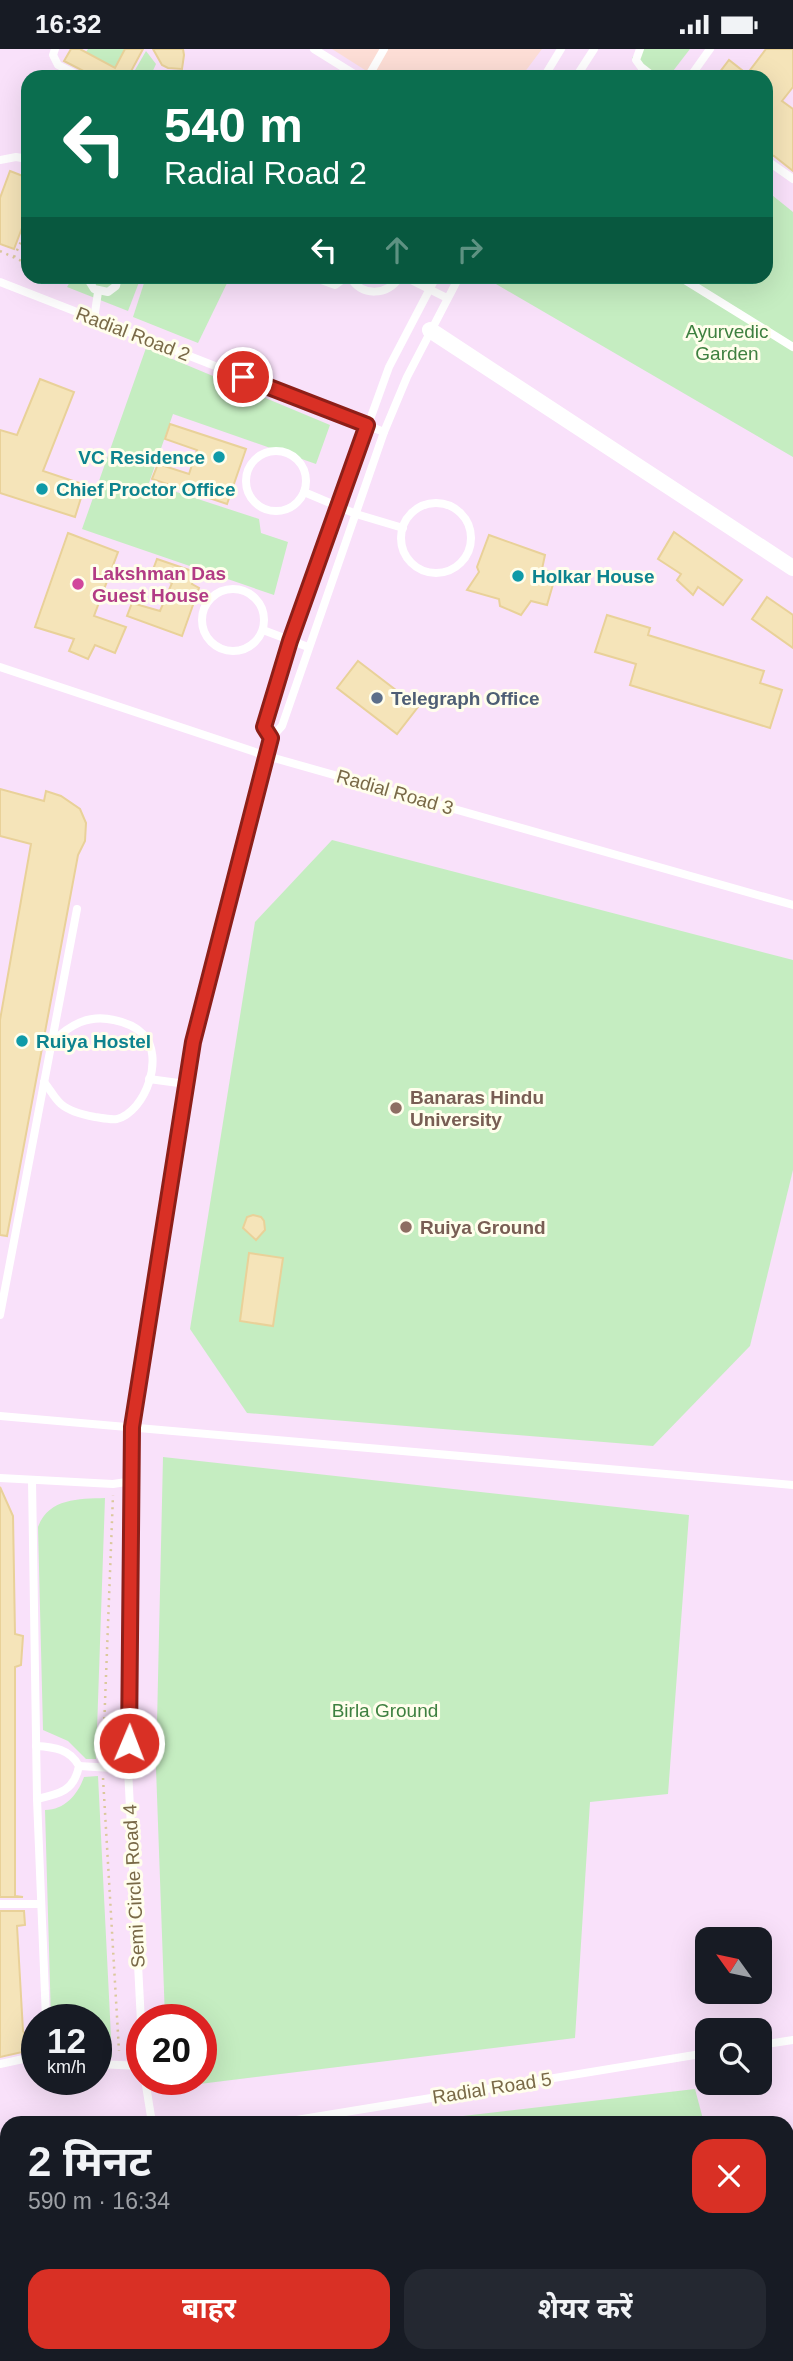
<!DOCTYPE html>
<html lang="hi">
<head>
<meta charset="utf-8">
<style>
  body { margin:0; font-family:Arial,"Noto Sans Devanagari",sans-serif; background:#242831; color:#f1f3f6; height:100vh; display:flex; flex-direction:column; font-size:26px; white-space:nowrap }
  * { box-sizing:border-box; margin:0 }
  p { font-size:23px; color:#9ea1a6 }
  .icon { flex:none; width:38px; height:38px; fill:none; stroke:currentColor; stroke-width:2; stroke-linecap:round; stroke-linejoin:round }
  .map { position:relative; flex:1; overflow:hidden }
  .side { position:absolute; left:0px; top:2067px; width:794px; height:247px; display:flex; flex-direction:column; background:#171b24; border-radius:21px 21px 0 0; box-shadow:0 7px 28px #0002 }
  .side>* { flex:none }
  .guide { position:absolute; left:21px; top:21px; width:752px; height:214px; border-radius:21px; box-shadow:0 7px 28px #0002; background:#0b6e4f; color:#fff; overflow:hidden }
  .needle { width:46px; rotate:303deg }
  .tools { position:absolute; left:695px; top:1878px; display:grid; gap:14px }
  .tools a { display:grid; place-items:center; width:77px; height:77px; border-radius:14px; background:#171b24; box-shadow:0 7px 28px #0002; font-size:35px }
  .speed { position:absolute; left:21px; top:1955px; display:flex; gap:14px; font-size:35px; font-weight:700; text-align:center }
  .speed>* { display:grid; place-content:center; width:91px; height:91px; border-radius:50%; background:#171b24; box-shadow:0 7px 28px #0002; line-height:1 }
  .speed small { font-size:18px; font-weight:400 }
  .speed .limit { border:10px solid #d22; background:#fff; color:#111 }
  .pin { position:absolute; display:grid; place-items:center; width:60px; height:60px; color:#fff; margin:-30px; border:4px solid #fff; border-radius:50%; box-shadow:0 2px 7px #0007 }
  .me { position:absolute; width:77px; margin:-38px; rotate:1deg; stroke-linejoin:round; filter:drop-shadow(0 0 5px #0008) }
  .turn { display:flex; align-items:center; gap:24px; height:147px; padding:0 28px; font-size:32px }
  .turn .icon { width:91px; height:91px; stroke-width:2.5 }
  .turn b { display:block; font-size:49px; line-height:60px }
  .lanes { display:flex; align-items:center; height:66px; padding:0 28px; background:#0003; justify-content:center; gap:35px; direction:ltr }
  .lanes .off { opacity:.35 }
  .round { display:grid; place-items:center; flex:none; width:74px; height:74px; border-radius:21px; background:#242831 }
  .head { display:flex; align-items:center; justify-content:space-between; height:119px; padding:0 28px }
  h1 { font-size:42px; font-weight:700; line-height:52px }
  .primary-button { display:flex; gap:14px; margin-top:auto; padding:14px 28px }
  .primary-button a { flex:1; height:80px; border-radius:21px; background:#d93025; color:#fff; font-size:28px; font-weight:700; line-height:80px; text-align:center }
  .primary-button a+a { background:#242831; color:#f1f3f6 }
  .status { display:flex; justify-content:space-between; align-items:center; height:49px; padding:0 35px; background:#171b24; direction:ltr }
  .status svg { height:19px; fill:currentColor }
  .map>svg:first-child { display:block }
</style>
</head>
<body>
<div class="status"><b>16:32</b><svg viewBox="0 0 49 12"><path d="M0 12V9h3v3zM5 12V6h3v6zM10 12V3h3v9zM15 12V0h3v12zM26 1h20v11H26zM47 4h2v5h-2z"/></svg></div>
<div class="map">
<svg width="793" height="2312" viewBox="0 0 793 2312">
  <rect width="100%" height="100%" fill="#fefce4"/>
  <path fill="#f9e1fa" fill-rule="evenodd" d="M0,0h793v2312h-793zM28,28h738v200h-738zM707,1890h53v52h-53zM37,1970h59v60h-59zM142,1970h59v60h-59zM707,1981h53v53h-53zM7,2074h781v232h-781z"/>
  <path fill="#fdded6" d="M332,0h210l-21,28h-145z"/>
  <g fill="#c5edc1">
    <path d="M88,0h37l-10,19 -29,-16z"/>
    <path d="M639,0h51l-17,22 -20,2 -21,-15z"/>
    <path d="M146,2l10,13 -6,13h-19z"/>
    <path d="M767,142l26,21v245l-309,-180h282z"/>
    <path d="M73,228h68l-13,34 -61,-24z"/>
    <path d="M146,228h84l-32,66 -65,-26z"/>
    <path d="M146,299l184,77 -14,39 -143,-50 -24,69 110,36 2,14 27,9 -14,53 -192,-66z"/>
    <path d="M332,791l461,120v210l-43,176 -97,100 -406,-33 -57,-84 65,-407z"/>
    <path d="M163,1408l526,58 -21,279 -78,8 -15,236 -408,50v-9h34v-60h-36l-9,-251z"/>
    <path d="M105,1449l-9,261h-10l-18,-18 -25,-11 -5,-203c11,-29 40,-28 67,-29z"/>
    <path d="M98,1727l14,281 -16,4v-42h-45l-6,-209c20,0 33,-16 39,-33z"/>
    <path d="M695,2040l9,34h-301z"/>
    <path d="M7,2227v76l-7,2v-76z"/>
    <path d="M769,2306l2,6h-543l-2,-5z"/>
    <path d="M108,2307h67l1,5h-67z"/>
  </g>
  <g fill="#f5e4b9" stroke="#e9d199" stroke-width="2">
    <path d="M71,0h9l35,19 10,-19h18l-14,26 4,2h-38l-31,-16z"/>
    <path d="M153,0h30l1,6 -2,14 -14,-1 -6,-3z"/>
    <path d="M766,0h27v38l-11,14 11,8v62l-19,-15 -8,-2v-77h-50l13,-17 18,14z"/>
    <path d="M10,122l18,7v34l-14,37 -14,-5v-46z"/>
    <path d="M40,330l34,13 -31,79 42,14 -10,32 -75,-24v-63l17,5z"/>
    <path d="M170,375l76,25 -19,55 -75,-25 6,-15 31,10 8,-24 -32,-11z"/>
    <path d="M674,483l68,48 -19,25 -25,-18 -5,8 -16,-15 4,-6 -23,-15z"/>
    <path d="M68,484l50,19 -24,64 32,11 -11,26 -20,-8 -7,14 -19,-8 5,-12 -39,-12z"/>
    <path d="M489,486l56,20 -3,14 14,5 -9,31 -16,-4 -10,14 -21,-9 -1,-7 -32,-9 12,-18 -2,-5z"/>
    <path d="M157,510l38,13 -3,12 7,4 -17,48 -55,-20 5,-13 28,8 12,-28 -21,-8z"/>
    <path d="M767,548l26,18v33l-41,-29z"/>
    <path d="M607,566l43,13 -2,7 116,36 -4,12 22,7 -12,38 -140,-43 6,-21 -41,-12z"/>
    <path d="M358,612l60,46 -21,27 -60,-46z"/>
    <path d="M0,740l44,12 2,-10 15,5 19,13 6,14 -1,18 -7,14 -71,381 -7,-1v-215l31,-176 -31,-8z"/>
    <path d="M253,1166l8,2 3,4 1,9 -9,10 -13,-12 4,-11z"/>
    <path d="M249,1204l34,5 -10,68 -33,-5z"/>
    <path d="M0,1438l13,29 2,118 8,2 -2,29 -6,2v229l8,1h-23z"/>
    <path d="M0,1862h24l1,14 -8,1 6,105 6,10 -2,10 -27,6z"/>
  </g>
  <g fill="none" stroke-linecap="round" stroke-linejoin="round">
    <g stroke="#dbc89c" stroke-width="2.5" stroke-dasharray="2 5" stroke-linecap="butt">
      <path d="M0,202l28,13"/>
      <path d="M14,208l14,-31"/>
      <path d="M55,228l10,4 2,-4"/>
      <path d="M103,1705l10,-259"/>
      <path d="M103,1729l16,273"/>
      <path d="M0,2271l7,-2"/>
    </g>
    <g stroke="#fff" stroke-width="8">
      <path d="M55,0l-2,6 5,10 24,12"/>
      <path d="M314,0l45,28"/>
      <path d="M640,0l-4,11 5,7 13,10"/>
      <path d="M368,28l16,-28"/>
      <path d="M544,28l17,-28"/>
      <path d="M576,28l18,-28"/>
      <path d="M690,28l20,-28"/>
      <path d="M0,111l16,-3 12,2"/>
      <path d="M766,111l27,19"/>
      <path d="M90,228l-1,4 5,8 14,3 8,-6 2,-9"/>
      <path d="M313,228l22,8 11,-8"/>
      <path d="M350,228c12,20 37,19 50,0"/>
      <path d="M405,228l42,21"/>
      <path d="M680,228l113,70"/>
      <path d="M0,233l384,150"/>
      <path d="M94,270l4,-27"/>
      <circle cx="276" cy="432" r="30"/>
      <path d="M304,443l52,22 47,14"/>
      <circle cx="436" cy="489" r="35"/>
      <circle cx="233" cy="571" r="31"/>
      <path d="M263,581l45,17"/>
      <path d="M0,618l267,89 526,149"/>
      <path d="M271,689l-7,-11 26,-86 99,-274 47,-90"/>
      <path d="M149,1030l37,5"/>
      <path d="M44,1033c6,7 10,16 17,22 8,7 23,11 34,13 7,1 15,3 22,2 29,-8 48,-63 26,-85 -8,-8 -19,-12 -29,-14 -26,-6 -44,5 -62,22"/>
      <path d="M0,1266l77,-406"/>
      <path d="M0,1367l793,69"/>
      <path d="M0,1429l113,6 20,-3"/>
      <path d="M32,1431l5,319 9,220"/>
      <path d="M36,1697c18,1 34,3 43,20 -5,25 -19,28 -42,33"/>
      <path d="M79,1717l49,3"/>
      <path d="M0,1855h41"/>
      <path d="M142,1993l-14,-273 4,-342 61,-385 78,-304 11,-12 102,-294 23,-55 52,-100"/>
      <path d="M760,1996l33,-5"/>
      <path d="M0,2015l37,-8"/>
      <path d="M96,2015l46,2"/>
      <path d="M145,2030l7,44"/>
      <path d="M278,2074l429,-70"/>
      <path d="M0,2110l7,-1"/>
      <path d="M0,2161l7,-1"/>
      <path d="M100,2306l1,6"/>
      <path d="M203,2306l2,6"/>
    </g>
    <path stroke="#fff" stroke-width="16" d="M430,281l363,238"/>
  </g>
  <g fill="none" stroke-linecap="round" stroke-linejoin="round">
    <g stroke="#8d1f18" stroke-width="18">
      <path id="route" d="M129,1694l3,-316 61,-385 78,-304 -7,-11 26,-86 77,-216 -124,-48"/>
    </g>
    <use href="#route" stroke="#d93025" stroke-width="12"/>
  </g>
  <g fill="#0f9aa8" stroke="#fffeec" stroke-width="2.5">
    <circle cx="219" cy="408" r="7"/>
    <circle cx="42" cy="440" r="7"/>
    <circle cx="518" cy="527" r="7"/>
    <circle cx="22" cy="992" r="7"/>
  </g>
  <circle fill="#d1479c" stroke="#fffeec" stroke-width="2.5" cx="78" cy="535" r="7"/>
  <circle fill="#5c6f8a" stroke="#fffeec" stroke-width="2.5" cx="377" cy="649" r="7"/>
  <g fill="#8d6e63" stroke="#fffeec" stroke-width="2.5">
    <circle cx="396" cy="1059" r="7"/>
    <circle cx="406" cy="1178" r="7"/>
  </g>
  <g text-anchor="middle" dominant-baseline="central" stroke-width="6" stroke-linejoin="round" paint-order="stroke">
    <g font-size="19" fill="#3e8040" stroke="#fffeec">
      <text x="727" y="282">Ayurvedic<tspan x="727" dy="22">Garden</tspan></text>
      <text x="385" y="1661">Birla Ground</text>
    </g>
    <g font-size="19" fill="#796947" stroke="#fffeec">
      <text transform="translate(133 285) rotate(21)">Radial Road 2</text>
      <text transform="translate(395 743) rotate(16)">Radial Road 3</text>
      <text transform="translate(134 1837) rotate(-93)">Semi Circle Road 4</text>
      <text transform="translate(492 2039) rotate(-9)">Radial Road 5</text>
    </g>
    <g font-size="19" font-weight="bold" fill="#0d838f" stroke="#fffeec" text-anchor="start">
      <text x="205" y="408" text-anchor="end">VC Residence</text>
      <text x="56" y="440">Chief Proctor Office</text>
      <text x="532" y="527">Holkar House</text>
      <text x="36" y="992">Ruiya Hostel</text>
    </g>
    <g font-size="19" font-weight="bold" fill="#b23c85" stroke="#fffeec" text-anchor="start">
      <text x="92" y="524">Lakshman Das<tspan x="92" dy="22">Guest House</tspan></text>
    </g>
    <g font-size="19" font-weight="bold" fill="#4e5e75" stroke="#fffeec" text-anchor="start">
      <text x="391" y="649">Telegraph Office</text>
    </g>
    <g font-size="19" font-weight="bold" fill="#785e54" stroke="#fffeec" text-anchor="start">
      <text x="410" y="1048">Banaras Hindu<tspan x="410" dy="22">University</tspan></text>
      <text x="420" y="1178">Ruiya Ground</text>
    </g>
  </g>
</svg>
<div class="tools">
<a><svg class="needle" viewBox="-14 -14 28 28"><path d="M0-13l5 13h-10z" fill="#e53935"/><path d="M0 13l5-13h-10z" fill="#9ea1a6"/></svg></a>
<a><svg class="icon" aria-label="search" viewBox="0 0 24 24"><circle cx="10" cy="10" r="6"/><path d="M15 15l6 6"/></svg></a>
</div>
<div class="speed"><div>12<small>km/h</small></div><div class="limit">20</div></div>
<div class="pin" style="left:243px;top:328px;background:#d93025"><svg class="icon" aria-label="arrive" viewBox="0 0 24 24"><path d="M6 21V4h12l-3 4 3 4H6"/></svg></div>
<svg class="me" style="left:129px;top:1694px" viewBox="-20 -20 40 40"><circle r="17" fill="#d93025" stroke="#fff" stroke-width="3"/><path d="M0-11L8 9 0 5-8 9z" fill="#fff"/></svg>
<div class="guide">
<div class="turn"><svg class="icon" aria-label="left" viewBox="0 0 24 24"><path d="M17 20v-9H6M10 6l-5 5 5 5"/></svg><div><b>540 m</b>Radial Road 2</div></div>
<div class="lanes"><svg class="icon" aria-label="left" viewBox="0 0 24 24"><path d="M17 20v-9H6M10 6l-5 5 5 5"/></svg><svg class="icon off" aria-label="ahead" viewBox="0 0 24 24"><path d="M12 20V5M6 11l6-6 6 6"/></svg><svg class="icon off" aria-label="right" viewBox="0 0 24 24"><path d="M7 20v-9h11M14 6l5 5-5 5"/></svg></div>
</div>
<section class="side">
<div class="head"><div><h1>2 मिनट</h1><p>590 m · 16:34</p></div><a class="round" style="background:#d93025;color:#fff"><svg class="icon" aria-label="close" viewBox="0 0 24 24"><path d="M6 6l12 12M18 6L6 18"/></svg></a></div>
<div class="primary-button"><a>बाहर</a><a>शेयर करें</a></div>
</section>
</div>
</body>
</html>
